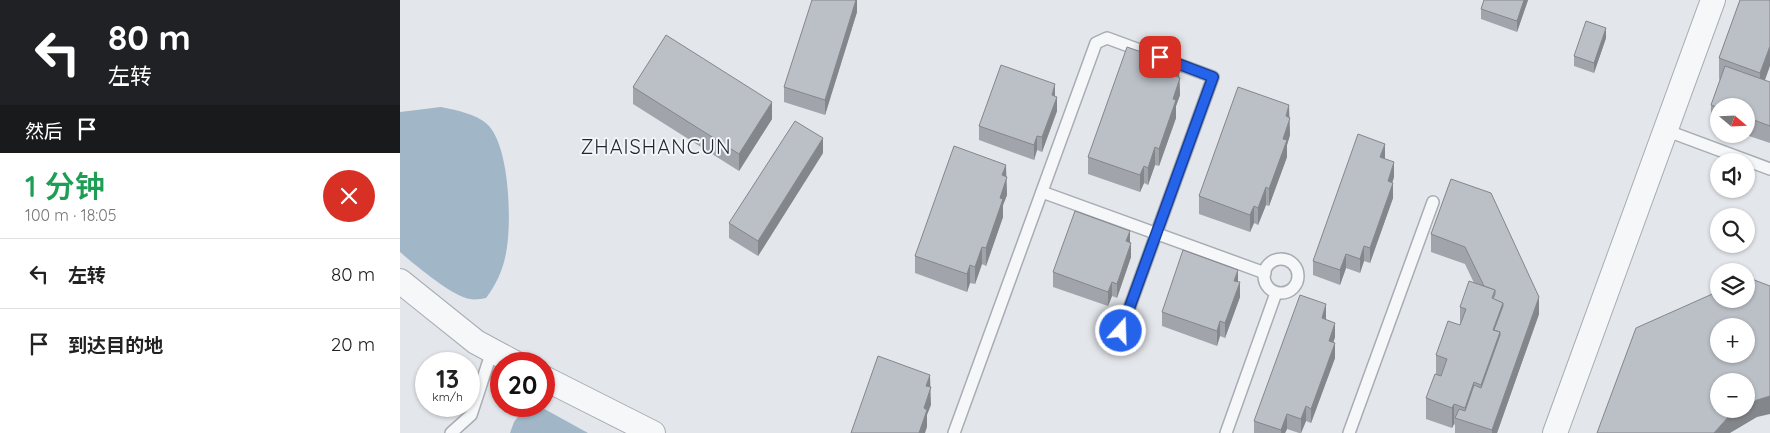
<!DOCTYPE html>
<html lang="zh">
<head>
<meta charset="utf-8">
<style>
  body { margin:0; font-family:Quicksand,"Noto Sans SC",sans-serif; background:#f2f2f2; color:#222; height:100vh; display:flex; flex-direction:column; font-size:19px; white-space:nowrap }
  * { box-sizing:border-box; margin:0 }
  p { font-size:16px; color:#767676 }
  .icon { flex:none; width:28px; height:28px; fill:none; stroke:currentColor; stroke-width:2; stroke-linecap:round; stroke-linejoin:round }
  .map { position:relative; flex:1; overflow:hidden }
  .details { display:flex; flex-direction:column; background:#fff; width:400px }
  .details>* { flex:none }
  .banner { background:#202124; color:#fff; overflow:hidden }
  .needle { width:32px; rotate:109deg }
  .controls { position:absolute; left:1310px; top:98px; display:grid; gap:10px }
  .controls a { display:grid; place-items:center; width:45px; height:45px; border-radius:50%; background:#fff; box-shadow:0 1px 4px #0004; font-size:25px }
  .speed { position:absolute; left:15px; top:352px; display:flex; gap:10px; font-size:25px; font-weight:700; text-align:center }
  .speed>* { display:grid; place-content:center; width:65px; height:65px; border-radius:50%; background:#fff; box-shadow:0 1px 4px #0004; line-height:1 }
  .speed small { font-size:12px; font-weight:400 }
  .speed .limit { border:8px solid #d22; background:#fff; color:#111 }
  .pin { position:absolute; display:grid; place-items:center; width:42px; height:42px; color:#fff; margin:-21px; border-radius:10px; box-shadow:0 2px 8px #0006 }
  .me { position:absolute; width:55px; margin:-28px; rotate:20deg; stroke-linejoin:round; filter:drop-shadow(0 0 4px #0008) }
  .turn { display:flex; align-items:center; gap:18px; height:105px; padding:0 25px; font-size:22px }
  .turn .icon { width:65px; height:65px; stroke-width:2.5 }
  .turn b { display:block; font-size:35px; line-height:42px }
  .then { display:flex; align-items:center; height:48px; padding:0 25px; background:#0003; gap:10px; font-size:19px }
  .round { display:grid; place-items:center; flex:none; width:52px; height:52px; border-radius:26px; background:#f2f2f2 }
  .summary { display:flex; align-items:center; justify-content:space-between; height:85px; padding:0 25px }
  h1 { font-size:30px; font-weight:600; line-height:38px; color:#1e9e55 }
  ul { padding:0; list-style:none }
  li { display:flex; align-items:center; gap:15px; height:70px; padding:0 25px; border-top:1px solid #e0e0e0 }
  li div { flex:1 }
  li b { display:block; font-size:19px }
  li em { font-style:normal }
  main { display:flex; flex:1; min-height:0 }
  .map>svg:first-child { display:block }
</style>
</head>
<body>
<main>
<section class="details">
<div class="banner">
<div class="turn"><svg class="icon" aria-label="left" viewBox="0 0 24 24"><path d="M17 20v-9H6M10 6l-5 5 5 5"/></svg><div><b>80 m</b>左转</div></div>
<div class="then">然后<svg class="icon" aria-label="arrive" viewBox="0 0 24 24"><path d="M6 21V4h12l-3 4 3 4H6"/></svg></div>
</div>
<div class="summary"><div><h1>1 分钟</h1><p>100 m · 18:05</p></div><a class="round" style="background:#d93025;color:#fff"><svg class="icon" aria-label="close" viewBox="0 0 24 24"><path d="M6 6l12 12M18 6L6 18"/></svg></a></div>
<ul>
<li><svg class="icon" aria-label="left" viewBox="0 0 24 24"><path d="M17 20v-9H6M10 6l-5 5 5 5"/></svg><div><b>左转</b></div><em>80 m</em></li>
<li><svg class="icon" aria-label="arrive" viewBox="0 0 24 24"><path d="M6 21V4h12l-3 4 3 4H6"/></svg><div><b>到达目的地</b></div><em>20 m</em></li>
</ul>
</section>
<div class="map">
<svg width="1370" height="433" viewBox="0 0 1370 433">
  <rect width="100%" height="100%" fill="#e3e6ea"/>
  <g fill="#a1b6c7">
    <path d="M41,107c15,3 35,7 46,17 23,21 25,100 19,129 -3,17 -10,32 -20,45 -5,1 -11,2 -16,1 -17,-2 -56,-35 -70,-47v-140z"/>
    <path d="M126,406h13l49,27h-78l4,-11z"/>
  </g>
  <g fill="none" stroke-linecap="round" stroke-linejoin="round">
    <g stroke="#a8adb4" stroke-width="14">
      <g id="service">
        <path d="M1265,130l105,39"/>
        <path d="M642,192l223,81"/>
        <circle cx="881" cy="276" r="17"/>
        <path d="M51,433l20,-18 21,-64"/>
        <path d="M554,433l142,-390 11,-5 106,39 -92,254"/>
        <path d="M826,433l50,-140"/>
        <path d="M949,433l84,-231"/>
      </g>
    </g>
    <g stroke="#a8adb4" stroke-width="26">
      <g id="minor">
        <path d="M0,281l76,61 41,22"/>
        <path d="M144,378l109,55"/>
        <path d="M1155,433l158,-433"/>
      </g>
    </g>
    <use href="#service" stroke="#f6f7f9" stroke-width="11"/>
    <use href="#minor" stroke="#f6f7f9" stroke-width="24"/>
  </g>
  <g fill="#a1a5ab">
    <path d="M457,0v12l-32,103 -41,-13v-15z"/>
    <path d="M1128,0l-11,32 -36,-13v-10z"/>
    <path d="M1340,0l25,81 5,1v61l-27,-9h3v-28h-27v19l-8,-3v-17l9,-25 -1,-1v-21z"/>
    <path d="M1206,38l-12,35 -20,-7v-10z"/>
    <path d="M779,78l1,17 -4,11v12l-17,48 -4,-1 -7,20 -4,-2 -4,9 -52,-18v-17z"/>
    <path d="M233,87l139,32 -33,52 -106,-67z"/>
    <path d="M655,96l2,15 -15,41 -5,-2 -3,10 -55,-20v-14z"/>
    <path d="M889,118l1,17 -3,10v12l-18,49 -3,-1 -8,20 -4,-2 -4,9 -51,-18v-18z"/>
    <path d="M423,153l-65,103 -29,-18v-15z"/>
    <path d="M985,159l9,18 -2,6 1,15 -23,65 -6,-2 -4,12 -14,-5 -6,17 -27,-10v-14z"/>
    <path d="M606,177l1,18 -4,10v12l-17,49 -4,-2 -7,20 -5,-1 -3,9 -52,-19v-17z"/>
    <path d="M1051,179l88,135 -42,119h-42v-8l-1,-1 -2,4 -26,-9v-21l10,-24v-19l24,-30v-18l14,-24 -9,-19 -34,-12v-18z"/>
    <path d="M730,242l1,15 -14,41 -5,-2 -4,10 -55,-19v-15z"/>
    <path d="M838,282l2,15 -15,41 -5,-2 -3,10 -55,-20v-14z"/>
    <path d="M926,319l9,18 -2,6 2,15 -24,65 -5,-2 -5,12h-2l-12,-4 -2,4h-31v-12z"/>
  </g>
  <g fill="#83868b">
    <path d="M456,0h1v12l-32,103v-15z"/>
    <path d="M1124,0h4l-11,32v-11z"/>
    <path d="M1206,28v10l-12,35v-10z"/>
    <path d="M1370,46v20l-10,28v-21z"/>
    <path d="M779,65l1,30 -4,11v12l-17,48v-17l14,-50 3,-23z"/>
    <path d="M655,84v15l-3,-4z"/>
    <path d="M657,97v14l-15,41v-15z"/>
    <path d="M372,102v17l-33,52v-17z"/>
    <path d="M889,105l1,30 -3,10v12l-18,49v-17l14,-50 3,-23z"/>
    <path d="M637,136v14l-3,10v-15z"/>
    <path d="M423,138v15l-65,103v-15z"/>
    <path d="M985,144v14l-5,14v-15z"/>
    <path d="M755,147v18l-7,20v-17z"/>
    <path d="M994,162v15l-6,19v-15z"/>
    <path d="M606,165l1,30 -4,10v12l-17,49v-18l14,-50 2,-23z"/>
    <path d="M744,166v17l-4,9v-17z"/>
    <path d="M993,183v15l-23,65v-15z"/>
    <path d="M866,187v18l-8,20v-17z"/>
    <path d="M854,206v17l-4,9v-17z"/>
    <path d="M730,231v14l-4,-4z"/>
    <path d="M731,243v14l-14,41v-14z"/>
    <path d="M964,246v15l-4,12v-14z"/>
    <path d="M582,247v17l-7,20v-17z"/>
    <path d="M946,254v14l-6,17v-15z"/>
    <path d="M570,265v18l-3,9v-18z"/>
    <path d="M838,270v14l-4,-3z"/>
    <path d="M712,282v14l-4,10v-14z"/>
    <path d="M840,282v15l-15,41v-15z"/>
    <path d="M1139,297v17l-42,119h-5v-3z"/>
    <path d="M1103,303l-3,50 -19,52v-20l12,-55z"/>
    <path d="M926,304v15l-4,13v-14z"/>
    <path d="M820,321v15l-3,10v-15z"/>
    <path d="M935,323v14l-6,19v-15z"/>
    <path d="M935,343v15l-24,65v-14z"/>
    <path d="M530,375l1,30 -4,10v12l-2,6h-6l5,-25 2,-22z"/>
    <path d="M1074,382v20l-9,19v-13z"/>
    <path d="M1370,396v18l-13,3 -27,16h-16l15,-17 13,-7h4v-3l11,-6z"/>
    <path d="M1054,404v20l-2,4v-20z"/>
    <path d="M906,406v15l-5,12v-14z"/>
    <path d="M887,414v15l-2,4h-4v-3z"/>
  </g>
  <g fill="#bbc0c7" stroke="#83868b" fill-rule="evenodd">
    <path d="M412,0h44l-31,100 -41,-13z"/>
    <path d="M1084,0h40l-7,21 -36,-12z"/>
    <path d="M1340,0h30v46l-10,27 -41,-15z"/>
    <path d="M1186,21l20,7 -12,35 -20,-7z"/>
    <path d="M266,35l106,67 -33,52 -106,-67z"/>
    <path d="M727,47l52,18 -3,11 4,2 -7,21 3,1 -17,49 -4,-2 -7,21 -4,-2 -4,9 -52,-18z"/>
    <path d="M601,65l54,19 -3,11 5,2 -15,40 -5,-1 -3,9 -55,-19z"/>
    <path d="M1325,66l45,16v44l-24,-9v-11h-27v2l-8,-3z"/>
    <path d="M838,87l51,18 -3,11 4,2 -7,21 4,1 -18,49 -3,-2 -8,21 -4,-2 -4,9 -51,-19z"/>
    <path d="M395,121l28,17 -65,103 -29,-18z"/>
    <path d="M958,134l27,10 -5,13 14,5 -6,19 5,2 -23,65 -6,-2 -4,13 -14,-5 -6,16 -27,-9z"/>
    <path d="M554,146l52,19 -4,10 5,2 -7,21 3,1 -17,49 -4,-1 -7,20 -5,-2 -3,9 -52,-18z"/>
    <path d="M1051,179l40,14 48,104 -47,133 -37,-12 4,-9 6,2 9,-26 7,3 19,-53v-3l-6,-2 9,-24v-3l-10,-4 2,-5v-4l-11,-4 -19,-39 -34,-13z"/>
    <path d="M675,211l55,20 -4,10 5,2 -14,41 -5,-2 -4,10 -55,-20z"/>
    <path d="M783,250l55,20 -4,11 6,1 -15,41 -5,-2 -3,10 -55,-19z"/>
    <path d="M1349,278l21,8v110l-13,4 -11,6v-25h-27v28h23l-13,7 -15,17h-117l39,-105 83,-37v8h27v-20zM1319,326h27v28h-27z"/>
    <path d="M1069,281l26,9 -3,8 11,5 -10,27 7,2 -19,53 -7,-3 -9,26 -11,-4 -2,4 -26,-10 9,-24 6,2 6,-17 -11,-4 12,-34 12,4 6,-16 -6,-2z"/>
    <path d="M900,295l26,9 -4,14 13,5 -6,18 6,2 -24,66 -5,-3 -5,13 -14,-5 -6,16 -27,-9z"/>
    <path d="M478,356l52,19 -4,11 5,1 -7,21 3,2 -8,23h-68z"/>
  </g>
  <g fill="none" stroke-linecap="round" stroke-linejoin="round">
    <g stroke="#184099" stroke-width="12">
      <path id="route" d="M721,331l92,-254 -53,-20"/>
    </g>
    <use href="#route" stroke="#2563eb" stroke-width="9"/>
  </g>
  <g text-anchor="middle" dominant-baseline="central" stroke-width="4" stroke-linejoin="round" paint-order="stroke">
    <g font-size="20" letter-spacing="1" fill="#1e2632" stroke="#f3f5f8">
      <text x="256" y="146">ZHAISHANCUN</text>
    </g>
  </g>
</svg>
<div class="controls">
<a><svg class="needle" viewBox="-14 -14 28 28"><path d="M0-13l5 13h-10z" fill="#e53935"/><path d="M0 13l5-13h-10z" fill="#767676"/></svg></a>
<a><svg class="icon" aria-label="sound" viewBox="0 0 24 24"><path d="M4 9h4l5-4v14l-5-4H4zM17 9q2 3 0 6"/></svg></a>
<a><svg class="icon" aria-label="search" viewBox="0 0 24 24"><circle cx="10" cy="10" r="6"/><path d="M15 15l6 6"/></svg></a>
<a><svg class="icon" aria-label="layers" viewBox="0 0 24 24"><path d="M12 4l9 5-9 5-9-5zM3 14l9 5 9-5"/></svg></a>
<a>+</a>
<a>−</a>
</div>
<div class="speed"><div>13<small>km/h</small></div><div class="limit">20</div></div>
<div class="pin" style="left:760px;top:57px;background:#d93025"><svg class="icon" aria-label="arrive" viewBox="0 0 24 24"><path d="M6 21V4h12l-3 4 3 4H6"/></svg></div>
<svg class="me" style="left:721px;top:331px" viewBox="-20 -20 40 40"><circle r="17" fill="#2563eb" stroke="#fff" stroke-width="3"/><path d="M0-11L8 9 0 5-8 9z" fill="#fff"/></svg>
</div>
</main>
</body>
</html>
